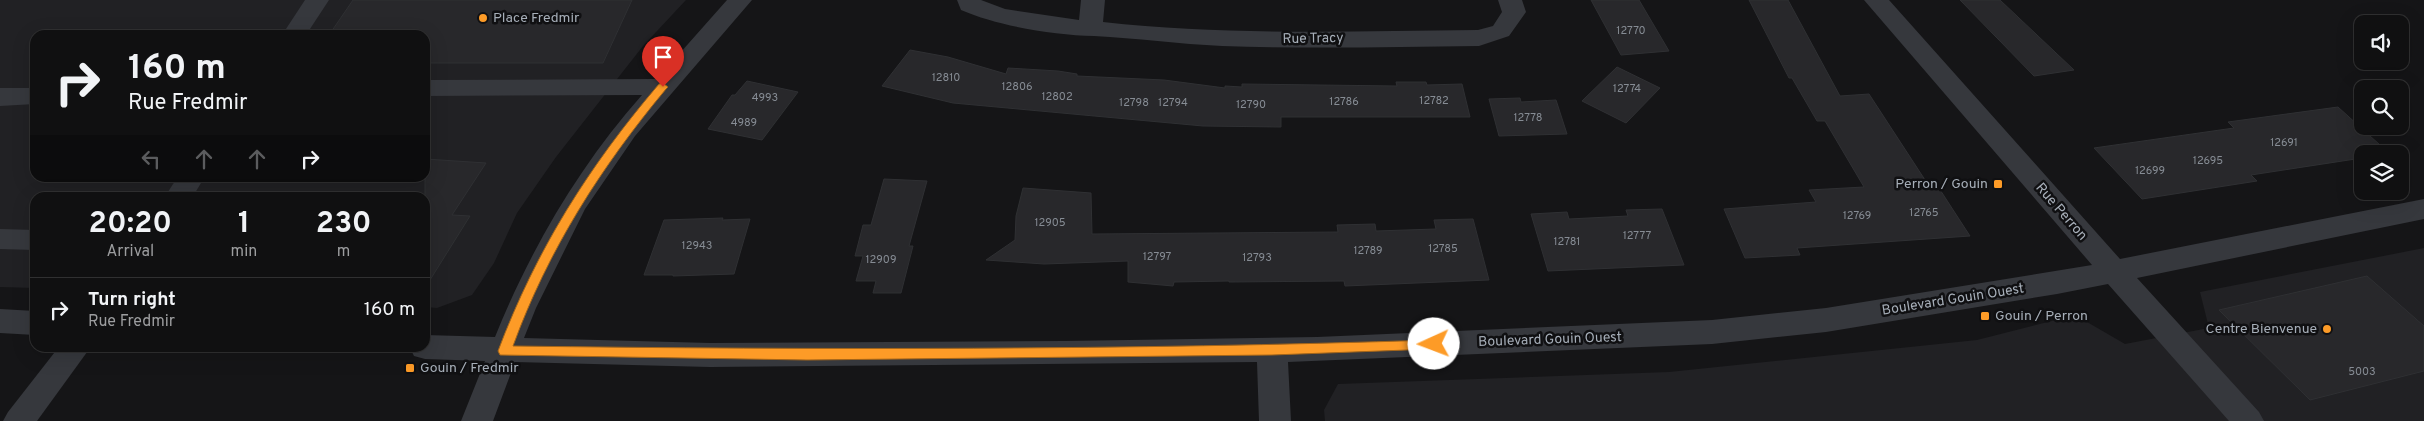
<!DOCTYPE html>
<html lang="en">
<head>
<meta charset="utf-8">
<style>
  body { margin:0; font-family:Overpass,sans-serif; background:#19191a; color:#f1f3f6; height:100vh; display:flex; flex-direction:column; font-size:19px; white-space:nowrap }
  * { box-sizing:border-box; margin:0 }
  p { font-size:16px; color:#9c9d9f }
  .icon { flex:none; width:28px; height:28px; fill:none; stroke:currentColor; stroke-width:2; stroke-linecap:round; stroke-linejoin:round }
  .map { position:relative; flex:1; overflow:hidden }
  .details { position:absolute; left:30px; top:192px; width:400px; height:160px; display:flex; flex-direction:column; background:#101011; border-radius:15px; box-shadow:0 5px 20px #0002,0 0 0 1px #303031 }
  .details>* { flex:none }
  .guide { position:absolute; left:30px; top:30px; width:400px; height:152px; border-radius:15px; box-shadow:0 5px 20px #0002,0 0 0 1px #303031; background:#101011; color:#f1f3f6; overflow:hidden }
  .buttons { position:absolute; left:2354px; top:15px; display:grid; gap:10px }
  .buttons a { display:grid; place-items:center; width:55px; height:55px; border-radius:10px; background:#101011; box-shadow:0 5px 20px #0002,0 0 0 1px #303031; font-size:25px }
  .pin { position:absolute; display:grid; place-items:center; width:42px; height:42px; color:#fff; margin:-51px -21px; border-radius:50% 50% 50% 0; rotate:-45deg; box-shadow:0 0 5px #0007 }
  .pin .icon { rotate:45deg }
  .me { position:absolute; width:55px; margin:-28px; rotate:268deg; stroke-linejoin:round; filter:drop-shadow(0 0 4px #0008) }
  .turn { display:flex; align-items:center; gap:18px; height:105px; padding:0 15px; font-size:22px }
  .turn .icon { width:65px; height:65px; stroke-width:2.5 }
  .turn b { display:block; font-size:35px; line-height:42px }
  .lanes { display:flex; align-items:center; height:48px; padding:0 15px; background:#0003; justify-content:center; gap:25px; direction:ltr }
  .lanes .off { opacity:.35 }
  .eta { display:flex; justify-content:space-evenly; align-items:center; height:85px; text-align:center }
  .eta b { font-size:30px; font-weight:700; line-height:35px }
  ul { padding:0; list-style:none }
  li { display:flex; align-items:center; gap:15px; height:65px; padding:0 15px; border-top:1px solid #303031 }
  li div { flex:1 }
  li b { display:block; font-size:19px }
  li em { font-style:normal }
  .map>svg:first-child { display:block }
</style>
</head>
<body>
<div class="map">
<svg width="2424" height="421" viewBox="0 0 2424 421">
  <rect width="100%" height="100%" fill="#151517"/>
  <g fill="#212124" fill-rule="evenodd">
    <path d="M0,0h686l-43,46 -87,111 -39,56 -23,50 -22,32 -35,13 -12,-1v-109h-390v90l-35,-1zM35,35h390v143h-390z"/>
    <path d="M2424,248v173h-1099l-1,-11 14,-26 331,-12 308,-32 98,-25 50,29 84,-16 -9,-36z"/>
  </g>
  <g fill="#28282b" stroke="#2f3033">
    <path d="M353,0h279l-29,63h-178v-28h-96z"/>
    <path d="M1591,0h48l30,51 -48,4z"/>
    <path d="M1749,0h39l52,96 29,-2 58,89 8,-1 35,54 -173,12 3,7 -55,3 -21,-49 92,-7 -7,-12 55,-3 -39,-66h-8l-25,-43h-3z"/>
    <path d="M1960,0h40l74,70 -40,6z"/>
    <path d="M910,50l38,7 58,17 2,-6 50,3 19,3v2l87,4 61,8v-2l17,1v-3l155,2 -1,-4h30l1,3 35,-1 8,33h-189v10l-78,-1 -250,-23 -71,-17z"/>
    <path d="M1617,67l43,21 -34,35 -44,-22z"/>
    <path d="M747,81l51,11 -36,48 -54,-11 24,-34h3z"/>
    <path d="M1520,98l1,4 35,-2 11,34 -68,2 -10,-37z"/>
    <path d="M2338,107l52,47h-28v4l-111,17 6,6 -115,18 -48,-51 140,-20 -6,-6z"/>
    <path d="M425,159l61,4 -34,52 18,1 -45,72z"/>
    <path d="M884,179l43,2 -18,65h4l-12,47h-28l3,-12h-20l7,-25h-8l8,-31h8z"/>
    <path d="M1023,188l68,5 1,41 246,-2 -1,-7 38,-1 1,7 60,-2 -2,-9 39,-1 16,61 -144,6 -1,-5 -115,1v-1l-55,1 -1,4 -45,-4v-21l-84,3 -58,-4 29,-20 1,-24z"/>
    <path d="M1662,209l22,56 -136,6 -17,-57 36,-2 2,7 59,-3 -2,-6z"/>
    <path d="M723,218l-1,2 28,-1 -16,55 -61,2v-1h-29l20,-55z"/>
    <path d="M2367,276l57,50v45l-114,29 -91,-90z"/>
  </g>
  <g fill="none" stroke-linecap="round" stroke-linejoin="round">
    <g fill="#36383d" fill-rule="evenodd">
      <path d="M305,0h24l-23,35h-24z"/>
      <path d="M727,0h25l-117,136 -50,73 -49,99 -12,30 186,5 355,-2 252,-4 395,-17 114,-12 266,-43 -228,-265h25l231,259 304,-60v20l-287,59 122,134 5,9h-35l-121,-137 -51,10 -231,38 -114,12 -424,18 3,59h-32l-2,-59 -547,5 -195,-5 -22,59h-32l24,-60 -60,-2 -11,-3 -4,-8h15v-13l70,2c35,-87 84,-171 147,-242l-217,1v-16l232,-1z"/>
      <path d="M957,0h24l24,9 74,11 2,-20h24l-2,22c124,14 250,9 375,8l15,-4 9,-14 -4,-12h24l4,12 -17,24 -30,10c-86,1 -172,3 -257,0 -43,-2 -86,-8 -128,-10 -41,-1 -96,-10 -133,-26z"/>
      <path d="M0,88h35v16l-35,2z"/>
      <path d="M177,178h27l-12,20h-28z"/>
      <path d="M0,229l35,1v20l-35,-1z"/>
      <path d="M0,309l35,2v24l-35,-2z"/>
      <path d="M58,348h32l-53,73h-34l5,-9z"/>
    </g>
  </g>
  <path fill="#fd9b27" stroke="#a46519" d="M663,83l5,4 -2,2c-65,78 -118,161 -153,257 307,4 614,4 921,-6l7,4 -7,5 -162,6 -465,5 -307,-5 -2,-4c38,-101 91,-185 161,-267z"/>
  <g fill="#fd9b27" stroke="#101012" stroke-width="2">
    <circle cx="483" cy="18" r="5"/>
    <rect x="1993" y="179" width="10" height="10" rx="2.5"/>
    <rect x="1980" y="311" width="10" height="10" rx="2.5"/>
    <circle cx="2327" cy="329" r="5"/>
    <rect x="405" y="363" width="10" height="10" rx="2.5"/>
  </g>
  <g text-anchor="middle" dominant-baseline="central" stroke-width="5" stroke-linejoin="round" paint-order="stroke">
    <g font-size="11" fill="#868c94">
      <text x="1631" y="31">12770</text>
      <text x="946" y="78">12810</text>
      <text x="1017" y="87">12806</text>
      <text x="1627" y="89">12774</text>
      <text x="1057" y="97">12802</text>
      <text x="765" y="98">4993</text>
      <text x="1434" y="101">12782</text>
      <text x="1344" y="102">12786</text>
      <text x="1134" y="103">12798</text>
      <text x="1173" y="103">12794</text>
      <text x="1251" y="105">12790</text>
      <text x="1528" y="118">12778</text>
      <text x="744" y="123">4989</text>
      <text x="2284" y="143">12691</text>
      <text x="2208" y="161">12695</text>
      <text x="2150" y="171">12699</text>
      <text x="1924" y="213">12765</text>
      <text x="1857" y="216">12769</text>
      <text x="1050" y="223">12905</text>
      <text x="1637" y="236">12777</text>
      <text x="1567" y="242">12781</text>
      <text x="697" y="246">12943</text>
      <text x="1443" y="249">12785</text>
      <text x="1368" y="251">12789</text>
      <text x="1157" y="257">12797</text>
      <text x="1257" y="258">12793</text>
      <text x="881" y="260">12909</text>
      <text x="2362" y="372">5003</text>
    </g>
    <g font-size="14" fill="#a6aeb8" stroke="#101012" text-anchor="start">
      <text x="493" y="18">Place Fredmir</text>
      <text x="1988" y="184" text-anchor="end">Perron / Gouin</text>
      <text x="1995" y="316">Gouin / Perron</text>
      <text x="2317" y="329" text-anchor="end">Centre Bienvenue</text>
      <text x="420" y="368">Gouin / Fredmir</text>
    </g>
    <g font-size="14" fill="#a6aeb8" stroke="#101012">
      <text transform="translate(1313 39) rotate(-1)">Rue Tracy</text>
      <text transform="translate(2061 212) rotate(49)">Rue Perron</text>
      <text transform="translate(1953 300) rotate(-9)">Boulevard Gouin Ouest</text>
      <text transform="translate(1550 340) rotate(-2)">Boulevard Gouin Ouest</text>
    </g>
  </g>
</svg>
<div class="buttons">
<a><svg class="icon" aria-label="sound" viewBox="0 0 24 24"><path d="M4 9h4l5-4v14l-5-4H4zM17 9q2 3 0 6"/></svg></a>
<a><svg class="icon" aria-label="search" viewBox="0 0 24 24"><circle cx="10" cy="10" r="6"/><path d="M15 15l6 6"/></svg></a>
<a><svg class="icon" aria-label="layers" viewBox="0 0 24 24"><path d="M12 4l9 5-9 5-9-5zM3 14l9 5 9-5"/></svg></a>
</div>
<div class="pin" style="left:663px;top:87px;background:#d93025"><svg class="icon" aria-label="arrive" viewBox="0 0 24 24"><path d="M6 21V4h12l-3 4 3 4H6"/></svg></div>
<svg class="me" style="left:1434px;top:344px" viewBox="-20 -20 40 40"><circle r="19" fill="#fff"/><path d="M0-13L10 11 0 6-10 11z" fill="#fd9b27"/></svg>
<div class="guide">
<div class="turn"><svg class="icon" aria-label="right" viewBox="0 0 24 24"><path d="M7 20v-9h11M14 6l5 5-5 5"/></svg><div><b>160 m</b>Rue Fredmir</div></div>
<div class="lanes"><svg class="icon off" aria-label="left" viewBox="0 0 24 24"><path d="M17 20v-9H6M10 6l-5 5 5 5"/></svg><svg class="icon off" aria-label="ahead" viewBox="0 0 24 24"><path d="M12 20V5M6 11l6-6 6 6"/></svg><svg class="icon off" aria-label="ahead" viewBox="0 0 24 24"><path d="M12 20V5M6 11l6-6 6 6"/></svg><svg class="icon" aria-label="right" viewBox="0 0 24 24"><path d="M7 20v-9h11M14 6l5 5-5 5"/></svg></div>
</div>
<section class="details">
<div class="eta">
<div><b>20:20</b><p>Arrival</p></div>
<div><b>1</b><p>min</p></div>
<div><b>230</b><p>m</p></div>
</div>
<ul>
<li><svg class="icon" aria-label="right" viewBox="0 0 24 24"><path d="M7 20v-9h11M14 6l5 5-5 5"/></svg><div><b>Turn right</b><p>Rue Fredmir</p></div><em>160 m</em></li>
</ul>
</section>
</div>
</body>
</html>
